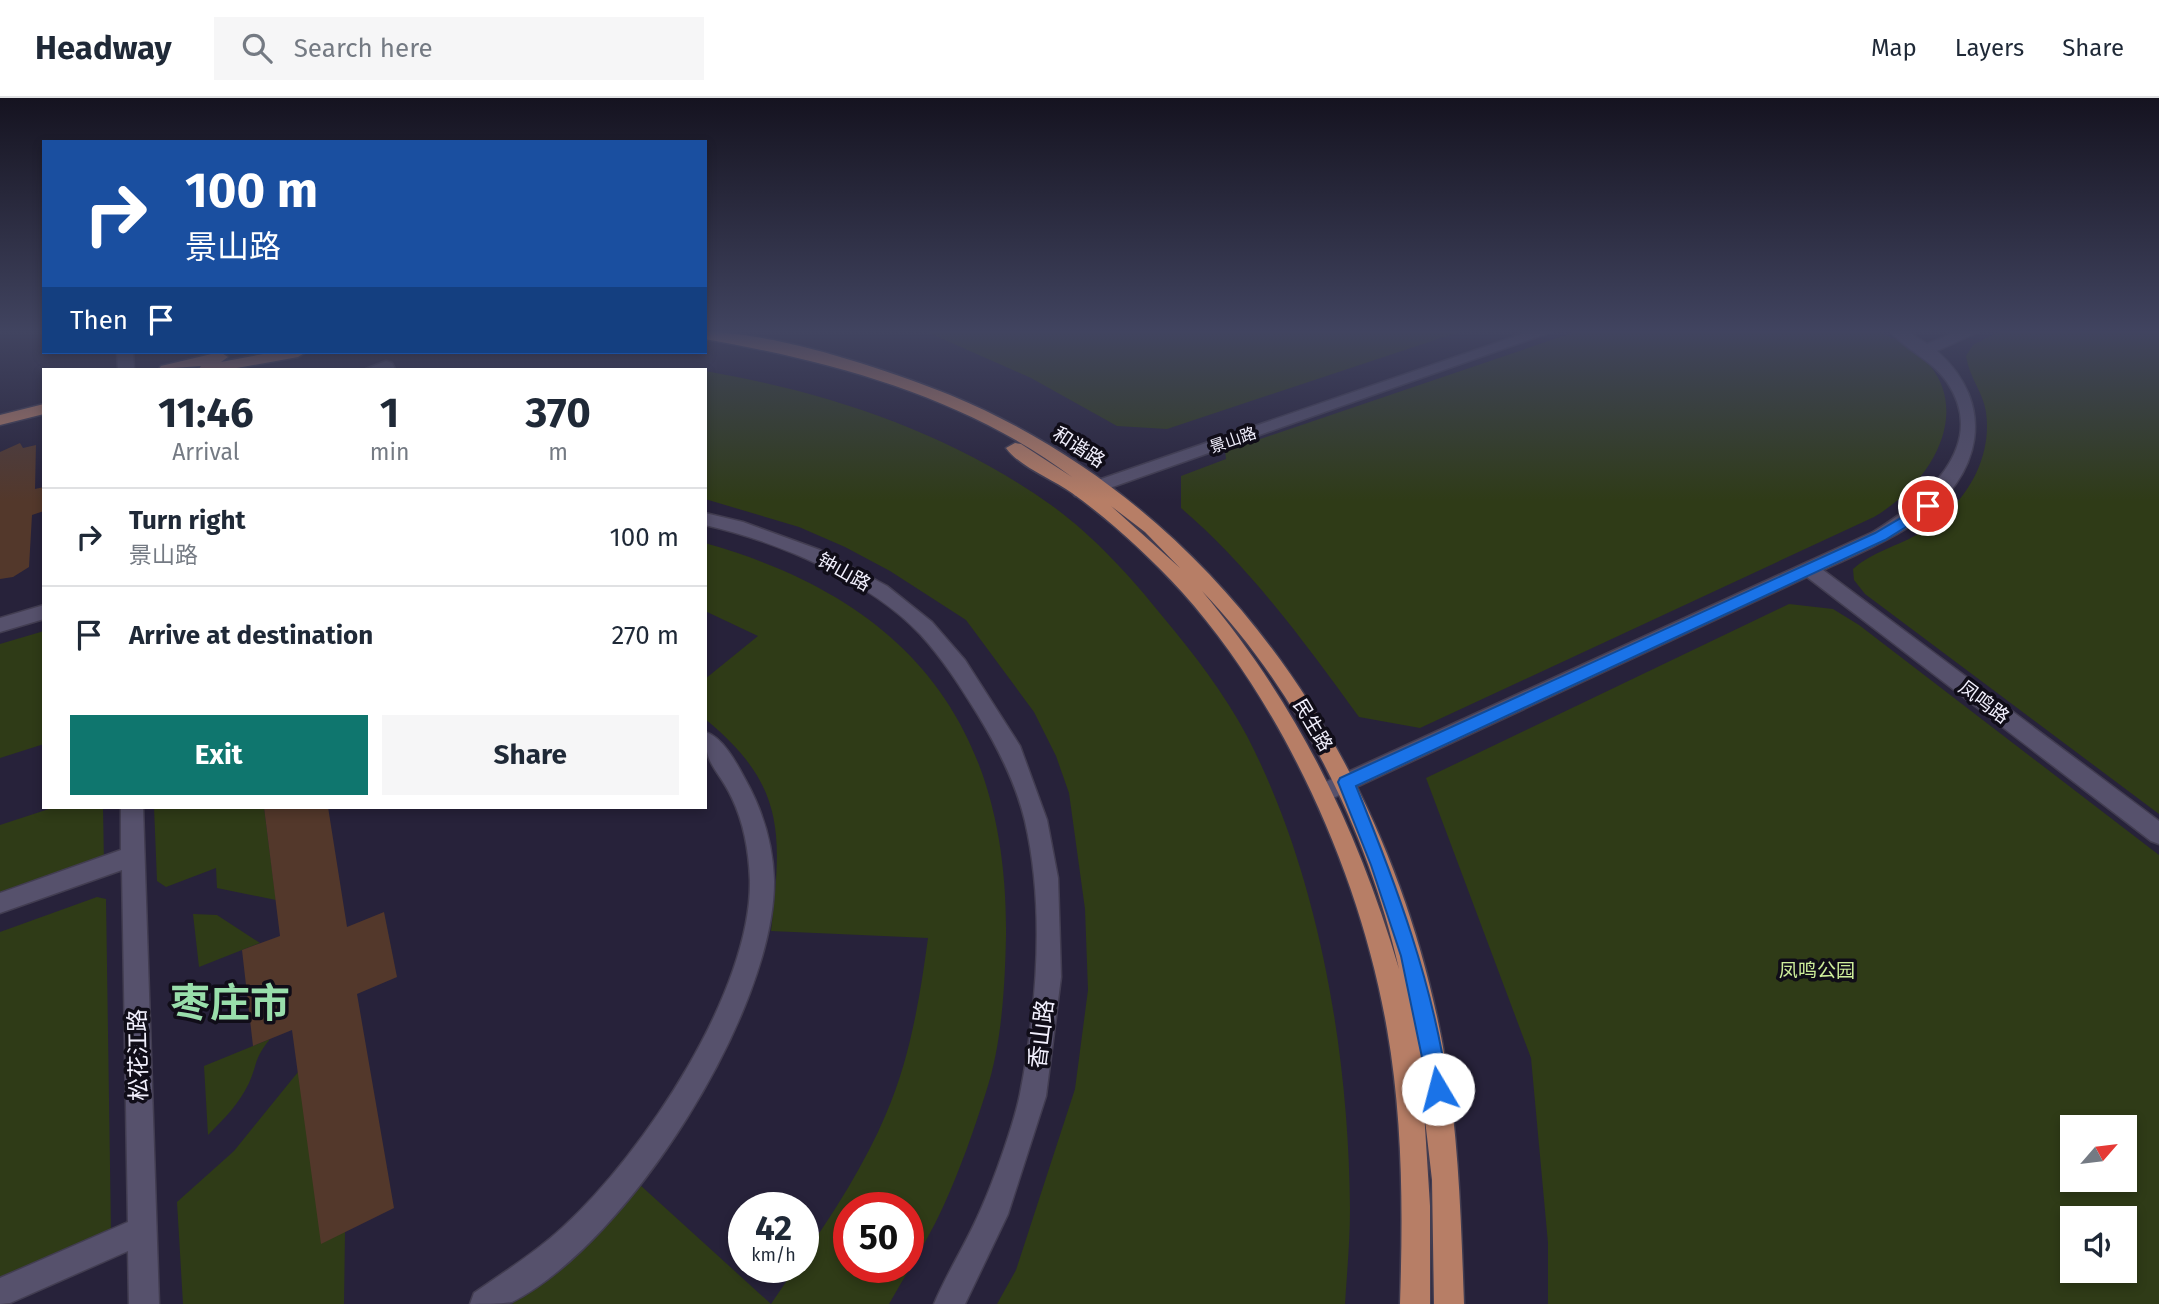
<!DOCTYPE html>
<html lang="en">
<head>
<meta charset="utf-8">
<style>
  body { margin:0; font-family:"Fira Sans","Noto Sans SC",sans-serif; background:#f6f6f7; color:#1f2937; height:100vh; display:flex; flex-direction:column; font-size:26px; white-space:nowrap }
  * { box-sizing:border-box; margin:0 }
  p { font-size:23px; color:#747a83 }
  .icon { flex:none; width:38px; height:38px; fill:none; stroke:currentColor; stroke-width:2; stroke-linecap:round; stroke-linejoin:round }
  .map { position:relative; flex:1; overflow:hidden }
  .panel { position:absolute; left:42px; top:270px; width:665px; height:441px; display:flex; flex-direction:column; background:#fff; border-radius:0px; box-shadow:0 4px 10px #0003 }
  .panel>* { flex:none }
  .guide { position:absolute; left:42px; top:42px; width:665px; height:214px; border-radius:0px; box-shadow:0 4px 10px #0003; background:#1a4fa0; color:#fff; overflow:hidden }
  .needle { width:46px; rotate:62deg }
  .controls { position:absolute; left:2060px; top:1017px; display:grid; gap:14px }
  .controls a { display:grid; place-items:center; width:77px; height:77px; border-radius:0px; background:#fff; box-shadow:0 4px 10px #0003; font-size:35px }
  .speed { position:absolute; left:728px; top:1094px; display:flex; gap:14px; font-size:35px; font-weight:700; text-align:center }
  .speed>* { display:grid; place-content:center; width:91px; height:91px; border-radius:50%; background:#fff; box-shadow:0 4px 10px #0003; line-height:1 }
  .speed small { font-size:18px; font-weight:400 }
  .speed .limit { border:10px solid #d22; background:#fff; color:#111 }
  .pin { position:absolute; display:grid; place-items:center; width:60px; height:60px; color:#fff; margin:-30px; border:4px solid #fff; border-radius:50%; box-shadow:0 2px 7px #0007 }
  .me { position:absolute; width:77px; margin:-38px; rotate:352deg; stroke-linejoin:round; filter:drop-shadow(0 0 5px #0008) }
  .turn { display:flex; align-items:center; gap:24px; height:147px; padding:0 28px; font-size:32px }
  .turn .icon { width:91px; height:91px; stroke-width:2.5 }
  .turn b { display:block; font-size:49px; line-height:60px }
  .then { display:flex; align-items:center; height:66px; padding:0 28px; background:#0003; gap:14px; font-size:26px }
  .eta { display:flex; justify-content:space-evenly; align-items:center; height:119px; text-align:center }
  .eta b { font-size:42px; font-weight:700; line-height:49px }
  .cta { display:flex; gap:14px; margin-top:auto; padding:14px 28px }
  .cta a { flex:1; height:80px; border-radius:0px; background:#0f766e; color:#fff; font-size:28px; font-weight:700; line-height:80px; text-align:center }
  .cta a+a { background:#f6f6f7; color:#1f2937 }
  ul { padding:0; list-style:none }
  li { display:flex; align-items:center; gap:21px; height:98px; padding:0 28px; border-top:2px solid #e0e1e3 }
  li div { flex:1 }
  li b { display:block; font-size:26px }
  li em { font-style:normal }
  header { display:flex; align-items:center; gap:42px; box-sizing:border-box; height:98px; padding:0 35px; background:#fff; border-bottom:2px solid #e0e1e3 }
  header strong { font-size:33px }
  nav { display:flex; gap:38px; margin-inline-start:auto; font-size:24px }
  .search { width:490px; height:63px; background:#f6f6f7; display:flex; align-items:center; gap:18px; box-sizing:border-box; padding:0 24px; border-radius:0px; color:#747a83; font-size:26px }
  .map>svg:first-child { display:block }
</style>
</head>
<body>
<header>
<strong>Headway</strong>
<div class="search"><svg class="icon" aria-label="search" viewBox="0 0 24 24"><circle cx="10" cy="10" r="6"/><path d="M15 15l6 6"/></svg>Search here</div>
<nav><a>Map</a><a>Layers</a><a>Share</a></nav>
</header>
<div class="map">
<svg width="2159" height="1206" viewBox="0 0 2159 1206">
  <rect width="100%" height="100%" fill="#27223a"/>
  <g fill="#2f3b17" fill-rule="evenodd">
    <path d="M927,234h532l-292,97 -50,-3 -86,-48z"/>
    <path d="M1575,234h303c107,38 75,138 -4,185l-454,211 -61,-11c-54,-74 -108,-149 -178,-209v-32l45,-17 -1,-8z"/>
    <path d="M1998,234h161v482l-294,-220 -11,-14 -1,-11c19,-17 45,-23 67,-36 42,-24 73,-71 66,-121 -3,-20 -17,-35 -20,-56l7,-11z"/>
    <path d="M705,273c122,21 244,61 346,134 42,30 80,72 112,112 31,37 61,76 84,119 72,139 102,317 103,473 0,32 -3,63 -5,95h-348l19,-34 59,-181 13,-99 -3,-81 -16,-116 -13,-37 -22,-44 -68,-92 -76,-49 -45,-24 -46,-20 -94,-28z"/>
    <path d="M705,445c202,57 303,180 301,392 -1,50 -4,109 -20,157 -12,38 -26,78 -43,115 -15,33 -36,65 -54,97h-118l25,-37h7v-10c31,-45 62,-93 83,-143 24,-55 34,-117 42,-176l-157,-7c11,-97 15,-146 -66,-212v-40l53,-43 -53,-25zM849,1110h59v59h-59z"/>
    <path d="M1789,506l44,5 26,16 300,230v449h-611v-61l-17,-185 -105,-280zM2072,1029h52v53h-52zM2072,1120h52v52h-52z"/>
    <path d="M44,533v113l-44,14v-114z"/>
    <path d="M55,709h48l1,57 -104,37v-76z"/>
    <path d="M154,709h110l12,93 -59,-12 -1,-20 -50,19 -9,-6z"/>
    <path d="M97,799l9,2 5,334 -111,59v-360z"/>
    <path d="M193,816l24,1 43,28 -61,24z"/>
    <path d="M270,941c-16,20 -12,23 -21,44 -10,21 -25,36 -41,52l-4,-69z"/>
    <path d="M298,974l47,160 -1,72h-161l-6,-102 57,-51z"/>
    <path d="M639,1086l132,120h-259l65,-49z"/>
  </g>
  <g fill="#53382b">
    <path d="M20,345l3,5 13,-3 -1,44 9,-2v24l-12,4 -3,52 -16,10 -13,2v-127z"/>
    <path d="M264,709h64l19,120 37,-15 13,65 -40,17 37,214 -73,36 -29,-214 -39,16 -11,-96 38,-14z"/>
  </g>
  <g fill="none" stroke-linecap="round" stroke-linejoin="round">
    <g stroke="#423d51" stroke-width="3">
      <g id="minor">
        <path d="M1528,234h23l-464,164h-12l-3,-4 3,-4z"/>
        <path d="M1891,234h18l18,12 29,-12h22l-41,19c61,54 44,126 -19,170 -30,20 -62,34 -95,49l336,251v23l-8,-3 -344,-264 -474,221 -8,3 -8,-3 -3,-6 3,-6 556,-254c49,-30 118,-85 74,-150 -15,-22 -40,-31 -56,-50z"/>
        <path d="M117,254h16l1,17h-16z"/>
        <path d="M386,263l6,2 3,6h-29z"/>
        <path d="M705,415l38,9 77,28 67,36 45,36 33,38 55,86 27,74 11,58 3,99 -15,119 -38,118 -43,90h-31c14,-33 33,-62 47,-95 13,-29 33,-85 39,-115 17,-87 25,-186 5,-273 -9,-38 -27,-73 -47,-106 -18,-29 -35,-56 -58,-81 -51,-54 -144,-93 -215,-109z"/>
        <path d="M44,507v14l-44,13v-14z"/>
        <path d="M705,634c18,5 32,32 40,47 18,32 28,66 29,102 1,130 -146,362 -262,421 -10,2 -30,2 -42,2l4,-11c30,-21 62,-41 89,-66 80,-73 189,-236 187,-347 -1,-28 -6,-57 -18,-82 -14,-30 -27,-31 -27,-66z"/>
        <path d="M121,709h22l16,497h-30l-1,-53 -118,52 -10,1v-26l128,-56 -6,-352 -122,43v-20l121,-43z"/>
      </g>
    </g>
    <g stroke="#423d51" stroke-width="3">
      <g id="major">
        <path d="M705,234c69,0 181,37 245,63 273,113 446,377 495,663 14,82 16,164 19,246h-30l-2,-124 -8,-69 6,95v98h-30c3,-92 3,-184 -13,-275 -26,-152 -102,-322 -205,-437 -33,-36 -71,-71 -110,-99 -20,-14 -52,-26 -66,-45l9,-5 6,1 51,33c-107,-80 -237,-115 -367,-138zM1111,408l34,26 35,36zM1202,493c97,101 166,241 197,378 -42,-142 -102,-265 -197,-378z"/>
        <path d="M220,254l8,5 -7,5 53,-10h32l-8,5 -67,12h-32l2,-3 -42,3 2,-3z"/>
        <path d="M44,306v10l-44,11v-10z"/>
      </g>
    </g>
    <use href="#minor" fill="#56516c" fill-rule="evenodd"/>
    <use href="#major" fill="#b77e66" fill-rule="evenodd"/>
  </g>
  <linearGradient id="sky" x2="0" y2="1"><stop stop-color="#151320"/><stop offset="0.58" stop-color="#414460"/><stop offset="1" stop-color="#414460" stop-opacity="0"/></linearGradient>
  <rect width="2159" height="403" fill="url(#sky)"/>
  <path fill="#1a73e8" stroke="#114b97" stroke-width="2" d="M1928,404l5,1v7l-48,30 -529,246c40,98 77,197 92,303l-3,7 -7,3 -8,-3 -29,-140 -30,-91 -33,-83 2,-4 535,-245z"/>
  <g text-anchor="middle" dominant-baseline="central" stroke-width="7" stroke-linejoin="round" paint-order="stroke">
    <g font-size="16" fill="#f2f0fd" stroke="#100d18">
      <text transform="translate(1233 342) rotate(-19)">景山路</text>
    </g>
    <g font-size="19" fill="#f2f0fd" stroke="#100d18">
      <text transform="translate(1079 349) rotate(33)">和谐路</text>
      <text transform="translate(844 474) rotate(29)">钟山路</text>
      <text transform="translate(1984 604) rotate(37)">凤鸣路</text>
      <text transform="translate(1313 627) rotate(59)">民生路</text>
    </g>
    <g font-size="19" fill="#ceee9b" stroke="#100d18">
      <text x="1817" y="872">凤鸣公园</text>
    </g>
    <g font-size="23" fill="#f2f0fd" stroke="#100d18">
      <text transform="translate(1041 936) rotate(-83)">香山路</text>
      <text transform="translate(138 957) rotate(-91)">松花江路</text>
    </g>
    <g font-size="40" font-weight="bold" fill="#99deab" stroke="#100d18">
      <text x="230" y="906">枣庄市</text>
    </g>
  </g>
</svg>
<div class="controls">
<a><svg class="needle" viewBox="-14 -14 28 28"><path d="M0-13l5 13h-10z" fill="#e53935"/><path d="M0 13l5-13h-10z" fill="#747a83"/></svg></a>
<a><svg class="icon" aria-label="sound" viewBox="0 0 24 24"><path d="M4 9h4l5-4v14l-5-4H4zM17 9q2 3 0 6"/></svg></a>
</div>
<div class="speed"><div>42<small>km/h</small></div><div class="limit">50</div></div>
<div class="pin" style="left:1928px;top:408px;background:#d93025"><svg class="icon" aria-label="arrive" viewBox="0 0 24 24"><path d="M6 21V4h12l-3 4 3 4H6"/></svg></div>
<svg class="me" style="left:1438px;top:991px" viewBox="-20 -20 40 40"><circle r="19" fill="#fff"/><path d="M0-13L10 11 0 6-10 11z" fill="#1a73e8"/></svg>
<div class="guide">
<div class="turn"><svg class="icon" aria-label="right" viewBox="0 0 24 24"><path d="M7 20v-9h11M14 6l5 5-5 5"/></svg><div><b>100 m</b>景山路</div></div>
<div class="then">Then<svg class="icon" aria-label="arrive" viewBox="0 0 24 24"><path d="M6 21V4h12l-3 4 3 4H6"/></svg></div>
</div>
<section class="panel">
<div class="eta">
<div><b>11:46</b><p>Arrival</p></div>
<div><b>1</b><p>min</p></div>
<div><b>370</b><p>m</p></div>
</div>
<ul>
<li><svg class="icon" aria-label="right" viewBox="0 0 24 24"><path d="M7 20v-9h11M14 6l5 5-5 5"/></svg><div><b>Turn right</b><p>景山路</p></div><em>100 m</em></li>
<li><svg class="icon" aria-label="arrive" viewBox="0 0 24 24"><path d="M6 21V4h12l-3 4 3 4H6"/></svg><div><b>Arrive at destination</b></div><em>270 m</em></li>
</ul>
<div class="cta"><a>Exit</a><a>Share</a></div>
</section>
</div>
</body>
</html>
